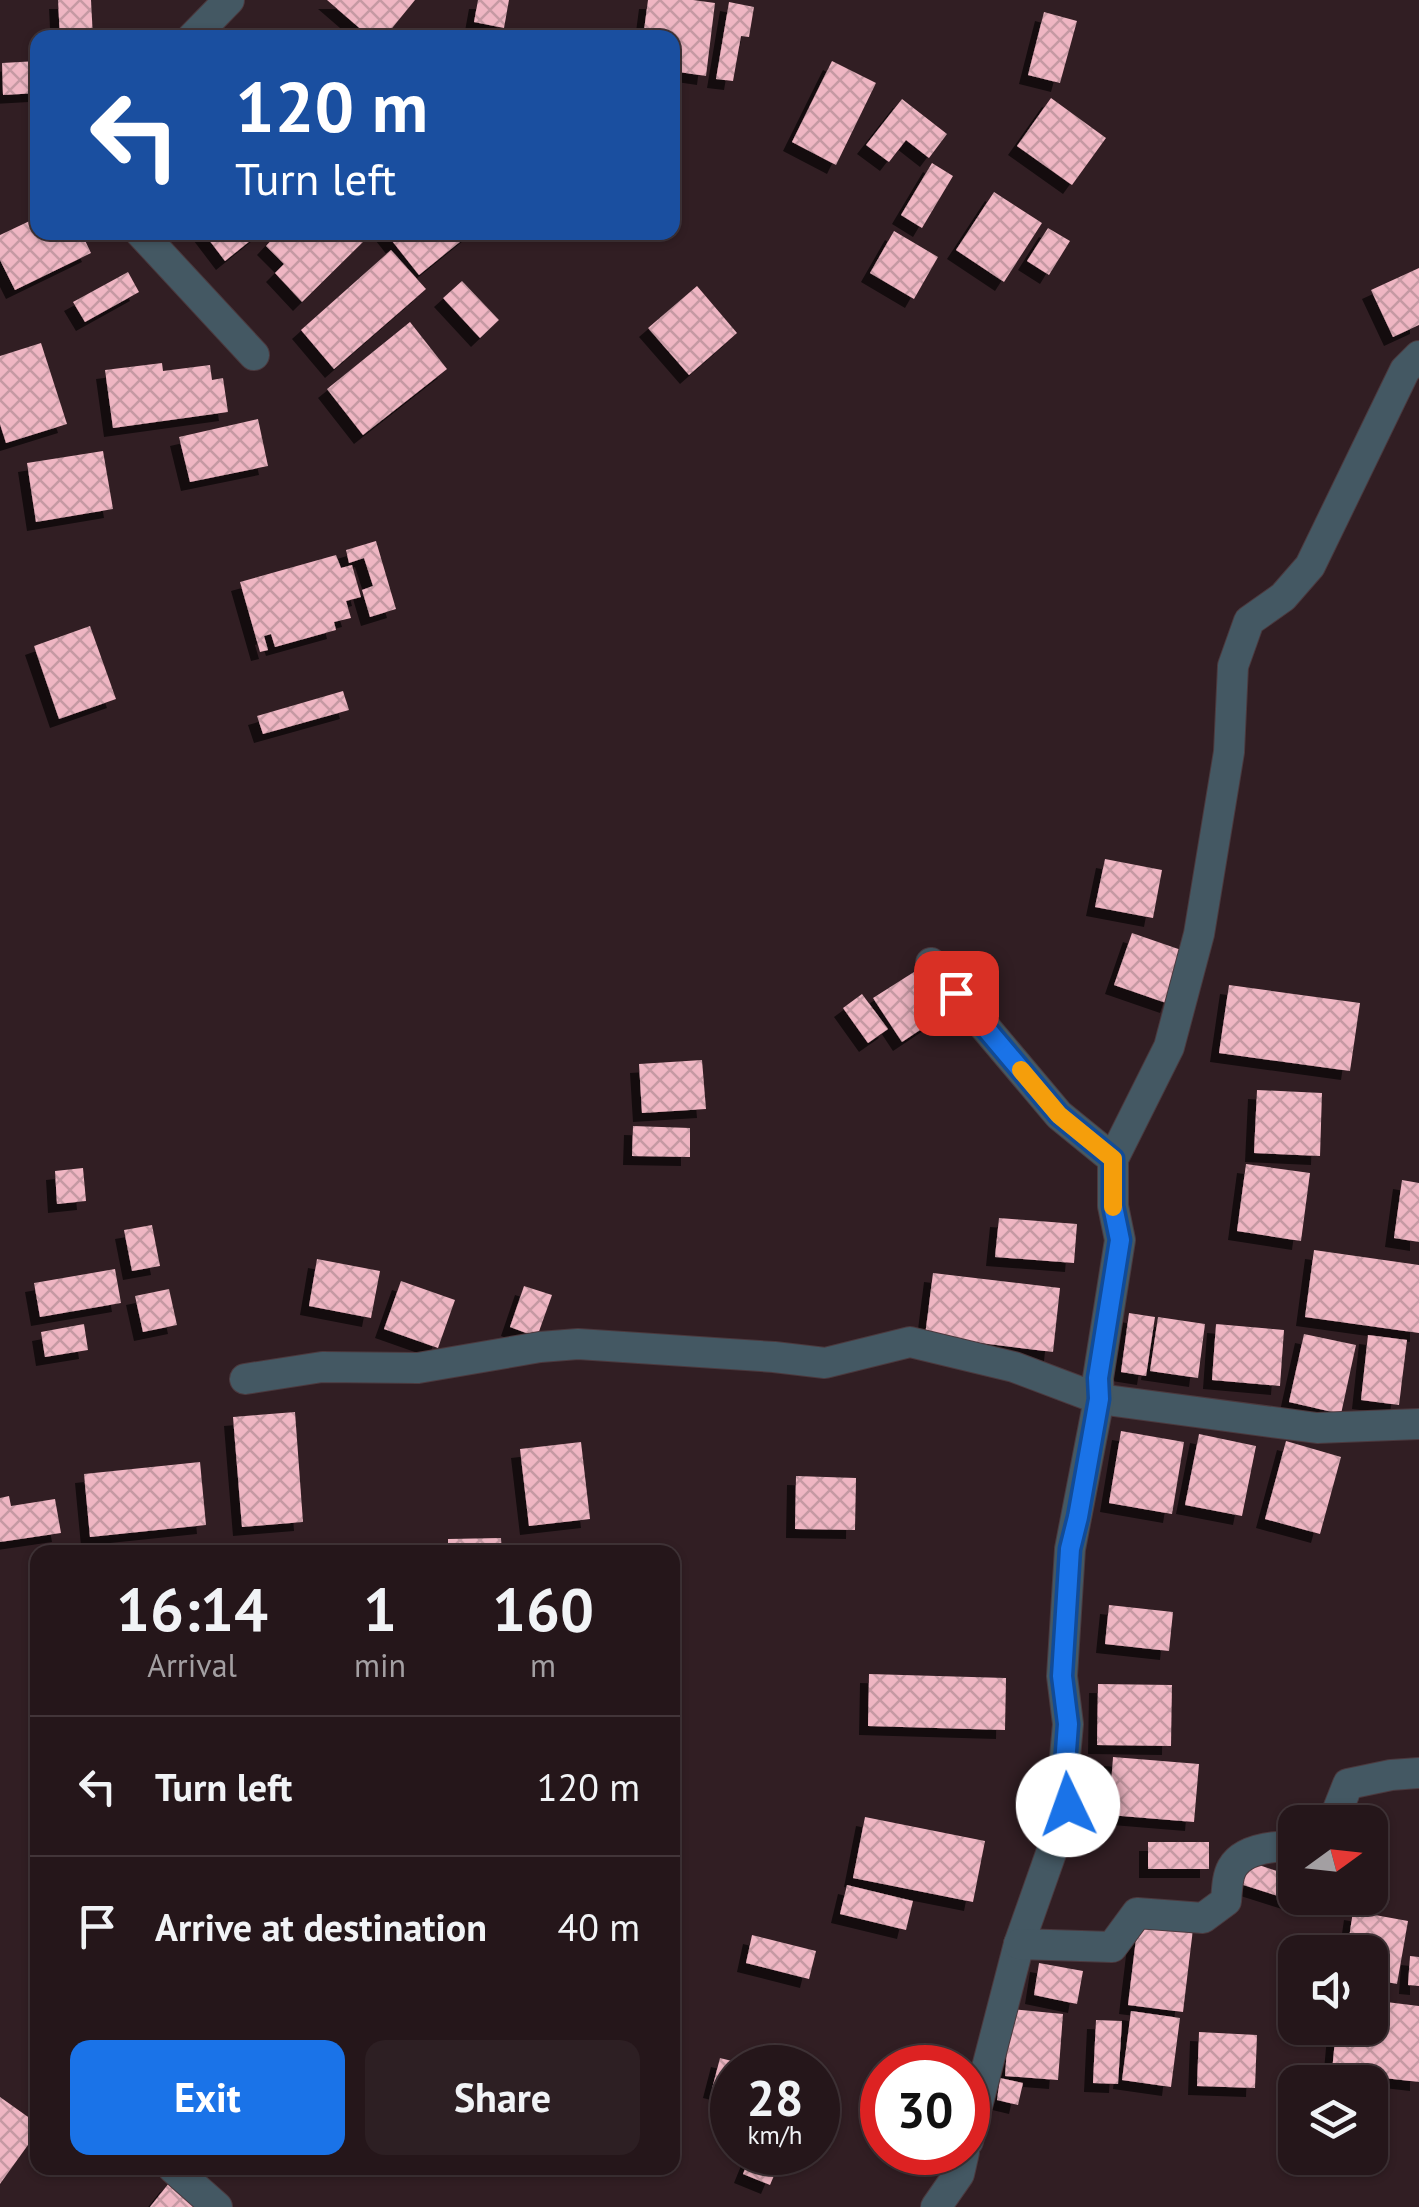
<!DOCTYPE html>
<html lang="en">
<head>
<meta charset="utf-8">
<style>
  body { margin:0; font-family:"PT Sans",sans-serif; background:#2d1f23; color:#f1f3f6; height:100vh; display:flex; flex-direction:column; font-size:38px; white-space:nowrap }
  * { box-sizing:border-box; margin:0 }
  p { font-size:32px; color:#a39fa2 }
  .icon { flex:none; width:55px; height:55px; fill:none; stroke:currentColor; stroke-width:2; stroke-linecap:round; stroke-linejoin:round }
  .map { position:relative; flex:1; overflow:hidden }
  .drawer { position:absolute; left:30px; top:1545px; width:650px; height:630px; display:flex; flex-direction:column; background:#25161a; border-radius:20px; box-shadow:0 2px 8px #0004,0 0 0 2px #423539 }
  .drawer>* { flex:none }
  .banner { position:absolute; left:30px; top:30px; width:650px; height:210px; border-radius:20px; box-shadow:0 2px 8px #0004,0 0 0 2px #423539; background:#1a4fa0; color:#fff; overflow:hidden }
  .needle { width:65px; rotate:75deg }
  .buttons { position:absolute; left:1278px; top:1805px; display:grid; gap:20px }
  .buttons a { display:grid; place-items:center; width:110px; height:110px; border-radius:20px; background:#25161a; box-shadow:0 2px 8px #0004,0 0 0 2px #423539; font-size:50px }
  .speed { position:absolute; left:710px; top:2045px; display:flex; gap:20px; font-size:50px; font-weight:700; text-align:center }
  .speed>* { display:grid; place-content:center; width:130px; height:130px; border-radius:50%; background:#25161a; box-shadow:0 2px 8px #0004,0 0 0 2px #423539; line-height:1 }
  .speed small { font-size:25px; font-weight:400 }
  .speed .limit { border:15px solid #d22; background:#fff; color:#111 }
  .pin { position:absolute; display:grid; place-items:center; width:85px; height:85px; color:#fff; margin:-42px; border-radius:20px; box-shadow:0 5px 15px #0006 }
  .me { position:absolute; width:110px; margin:-55px; rotate:357deg; stroke-linejoin:round; filter:drop-shadow(0 0 8px #0008) }
  .turn { display:flex; align-items:center; gap:35px; height:210px; padding:0 40px; font-size:45px }
  .turn .icon { width:130px; height:130px; stroke-width:2.5 }
  .turn b { display:block; font-size:70px; line-height:85px }
  .eta { display:flex; justify-content:space-evenly; align-items:center; height:170px; text-align:center }
  .eta b { font-size:60px; font-weight:800; line-height:70px }
  .cta { display:flex; gap:20px; margin-top:auto; padding:20px 40px }
  .cta a { flex:1; height:115px; border-radius:20px; background:#1a73e8; color:#fff; font-size:40px; font-weight:800; line-height:115px; text-align:center }
  .cta a+a { background:#2d1f23; color:#f1f3f6 }
  ul { padding:0; list-style:none }
  li { display:flex; align-items:center; gap:30px; height:140px; padding:0 40px; border-top:2px solid #423539 }
  li div { flex:1 }
  li b { display:block; font-size:38px }
  li em { font-style:normal }
  .map>svg:first-child { display:block }
</style>
</head>
<body>
<div class="map">
<svg width="1419" height="2207" viewBox="0 0 1419 2207">
  <defs>
    <pattern id="building-cross-hatch" width="8" height="8" patternUnits="userSpaceOnUse" patternTransform="scale(2.5)"><rect width="8" height="8" fill="#efb6c3"/><path d="M0 0l8 8M0 8l8-8" fill="none" stroke="#c599a3"/></pattern>
    <filter id="shadow"><feDropShadow dx="-9" dy="9" stdDeviation="0" flood-color="#0009"/></filter>
  </defs>
  <rect width="100%" height="100%" fill="#311e23"/>
  <g fill="url(#building-cross-hatch)" filter="url(#shadow)">
    <path d="M58,0h33l2,38h-33z"/>
    <path d="M327,0h88l-31,38h-13z"/>
    <path d="M478,0h31l-5,28 -30,-6z"/>
    <path d="M648,0h45l22,3 -9,73 -34,-5v-33h-29z"/>
    <path d="M729,2l25,5 -5,30 -8,-1 -8,45 -17,-2z"/>
    <path d="M1044,12l33,9 -17,62 -32,-8z"/>
    <path d="M38,61v32l-35,2 -1,-32z"/>
    <path d="M832,61l44,22 -40,82 -44,-23z"/>
    <path d="M1051,98l55,40 -34,47 -55,-39z"/>
    <path d="M902,99l45,35 -18,24 -23,-18 -17,22 -23,-17z"/>
    <path d="M932,163l21,13 -31,52 -21,-13z"/>
    <path d="M994,192l48,31 -38,59 -48,-32z"/>
    <path d="M38,217v15h43l10,21 -76,37 -15,-30v-25z"/>
    <path d="M1048,228l22,13 -21,34 -22,-14z"/>
    <path d="M894,231l44,26 -24,42 -44,-26z"/>
    <path d="M203,232h58l-36,29z"/>
    <path d="M279,232h94l-71,70 -27,-29 9,-9 -18,-18z"/>
    <path d="M385,232h87l-53,43z"/>
    <path d="M391,250l35,39 -92,80 -33,-39z"/>
    <path d="M1419,268v57l-26,12 -22,-47z"/>
    <path d="M128,272l11,20 -54,30 -12,-20z"/>
    <path d="M462,281l37,39 -19,18 -37,-40z"/>
    <path d="M697,286l40,47 -48,42 -41,-47z"/>
    <path d="M410,322l37,47 -84,66 -36,-46z"/>
    <path d="M41,343l26,81 -61,19 -6,-19v-68z"/>
    <path d="M162,363l1,8 47,-6 2,15 11,-2 5,34 -115,16 -8,-58z"/>
    <path d="M258,419l10,47 -78,16 -11,-45z"/>
    <path d="M103,451l10,58 -77,13 -9,-59z"/>
    <path d="M376,541l20,68 -26,8 -8,-27 11,-4 -9,-28 -15,5 -3,-13z"/>
    <path d="M336,555l5,13 11,-3 9,32 -15,4 5,17 -17,4 2,8 -61,17 -4,-13 -7,2 4,14 -8,2 -20,-70z"/>
    <path d="M90,626l26,73 -57,20 -25,-73z"/>
    <path d="M343,691l6,19 -86,24 -6,-18z"/>
    <path d="M1105,859l57,11 -9,48 -58,-11z"/>
    <path d="M1132,933l55,19 -18,52 -55,-19z"/>
    <path d="M925,965l28,43 -51,34 -29,-44z"/>
    <path d="M1229,985l131,18 -10,68 -131,-18z"/>
    <path d="M862,994l26,35 -20,14 -25,-35z"/>
    <path d="M702,1060l4,49 -64,4 -3,-49z"/>
    <path d="M1257,1090l65,3 -2,63 -66,-3z"/>
    <path d="M633,1126l57,2v29l-58,-1z"/>
    <path d="M1246,1164l64,9 -9,68 -64,-10z"/>
    <path d="M83,1168l3,33 -29,3 -2,-33z"/>
    <path d="M1402,1180l17,3v59l-25,-4z"/>
    <path d="M999,1218l78,6 -3,39 -79,-6z"/>
    <path d="M152,1225l8,41 -28,5 -8,-41z"/>
    <path d="M1314,1250l105,15v68l-114,-16z"/>
    <path d="M317,1259l63,12 -9,47 -62,-12z"/>
    <path d="M115,1269l6,34 -81,14 -6,-34z"/>
    <path d="M933,1273l127,15 -7,64 -128,-16z"/>
    <path d="M401,1281l54,19 -17,48 -54,-19z"/>
    <path d="M524,1286l28,9 -15,42 -27,-10z"/>
    <path d="M169,1289l8,36 -34,7 -8,-36z"/>
    <path d="M1129,1313l26,4 -9,59 -25,-4z"/>
    <path d="M1158,1317l47,7 -7,54 -48,-7z"/>
    <path d="M84,1324l4,26 -43,7 -4,-25z"/>
    <path d="M1216,1324l68,6 -4,56 -68,-6z"/>
    <path d="M1304,1334l52,11 -15,69 -52,-12z"/>
    <path d="M1368,1335l39,5 -8,65 -38,-5z"/>
    <path d="M295,1412l8,110 -61,5 -9,-110z"/>
    <path d="M1121,1431l63,11 -12,72 -63,-11z"/>
    <path d="M1199,1434l57,12 -14,70 -57,-11z"/>
    <path d="M1286,1441l55,16 -21,77 -55,-15z"/>
    <path d="M581,1442l9,77 -61,7 -9,-77z"/>
    <path d="M200,1462l6,63 -116,12 -6,-63z"/>
    <path d="M796,1476l60,2 -1,52 -60,-1z"/>
    <path d="M9,1496l2,10 44,-7 6,34 -61,9v-44z"/>
    <path d="M501,1538l1,14h-54v-13z"/>
    <path d="M1109,1605l64,7 -4,39 -64,-7z"/>
    <path d="M869,1674l137,4 -1,52 -137,-4z"/>
    <path d="M1098,1684l74,1 -1,61 -74,-1z"/>
    <path d="M1113,1757l86,7 -5,58 -85,-7z"/>
    <path d="M865,1817l120,24 -12,61 -120,-24z"/>
    <rect x="1148" y="1842" width="61" height="27"/>
    <path d="M1244,1860l51,17 -1,24 -57,-18z"/>
    <path d="M847,1885l66,16 -7,29 -66,-16z"/>
    <path d="M1353,1911l55,10 -11,63 -27,-5v-27h-23z"/>
    <path d="M1138,1922l55,7 -10,83 -55,-7z"/>
    <path d="M752,1935l64,16 -7,28 -63,-16z"/>
    <path d="M1410,1956l9,1v29l-11,-1z"/>
    <path d="M1039,1963l44,8 -6,33 -43,-9z"/>
    <path d="M1370,2000l49,6v76l-87,-10 4,-44h34z"/>
    <path d="M1010,2009l53,5 -5,66 -53,-4z"/>
    <path d="M1131,2011l49,7 -9,69 -49,-7z"/>
    <path d="M1096,2020l26,1 -4,63 -25,-1z"/>
    <path d="M1199,2032l58,3 -2,53 -58,-2z"/>
    <path d="M720,2058l32,8 -20,2v26l-20,-5z"/>
    <path d="M1000,2078l23,5 -5,22 -21,-5z"/>
    <path d="M0,2097l38,27v7l-38,53z"/>
    <path d="M752,2152h32l-14,33 -27,-11z"/>
    <path d="M169,2183l30,24h-49z"/>
  </g>
  <g fill="none" stroke-linecap="round" stroke-linejoin="round">
    <g stroke="#4b393e" stroke-width="32">
      <g id="street">
        <path d="M192,38l37,-38"/>
        <path d="M140,232l114,123"/>
        <path d="M931,963l128,152 54,44v47l7,34 -22,138 1,21 218,29 102,-4"/>
        <path d="M1113,1159l56,-112 30,-113 30,-182 4,-86 16,-45 34,-24 27,-31 95,-196 14,-14"/>
        <path d="M245,1379l77,-12 96,1 122,-21 38,-3 196,13 51,6 85,-21 104,25 85,32 -29,150 -8,127 6,48 -5,55 5,26 -49,139 -51,197"/>
        <path d="M1333,1822l15,-38 43,-9 28,-2"/>
        <path d="M1370,1894l4,2"/>
        <path d="M1019,1944l93,3 25,-34 66,5 23,-17c1,-10 1,-24 6,-33 11,-20 43,-22 63,-22"/>
        <path d="M173,2168l44,39"/>
        <path d="M936,2207l23,-33 5,-22"/>
      </g>
    </g>
    <use href="#street" stroke="#445863" stroke-width="30"/>
  </g>
  <g fill="none" stroke-linecap="round" stroke-linejoin="round">
    <g stroke="#114b97" stroke-width="25">
      <path id="route" d="M956,993l103,122 54,44v47l7,34 -22,138 1,21 -21,118 -8,32 -8,127 6,48 -4,54 4,27"/>
    </g>
    <use href="#route" stroke="#1a73e8" stroke-width="18"/>
    <path stroke="#f59e0b" stroke-width="18" d="M1021,1070l38,45 54,44v48"/>
  </g>
</svg>
<div class="buttons">
<a><svg class="needle" viewBox="-14 -14 28 28"><path d="M0-13l5 13h-10z" fill="#e53935"/><path d="M0 13l5-13h-10z" fill="#a39fa2"/></svg></a>
<a><svg class="icon" aria-label="sound" viewBox="0 0 24 24"><path d="M4 9h4l5-4v14l-5-4H4zM17 9q2 3 0 6"/></svg></a>
<a><svg class="icon" aria-label="layers" viewBox="0 0 24 24"><path d="M12 4l9 5-9 5-9-5zM3 14l9 5 9-5"/></svg></a>
</div>
<div class="speed"><div>28<small>km/h</small></div><div class="limit">30</div></div>
<div class="pin" style="left:956px;top:993px;background:#d93025"><svg class="icon" aria-label="arrive" viewBox="0 0 24 24"><path d="M6 21V4h12l-3 4 3 4H6"/></svg></div>
<svg class="me" style="left:1068px;top:1805px" viewBox="-20 -20 40 40"><circle r="19" fill="#fff"/><path d="M0-13L10 11 0 6-10 11z" fill="#1a73e8"/></svg>
<div class="banner">
<div class="turn"><svg class="icon" aria-label="left" viewBox="0 0 24 24"><path d="M17 20v-9H6M10 6l-5 5 5 5"/></svg><div><b>120 m</b>Turn left</div></div>
</div>
<section class="drawer">
<div class="eta">
<div><b>16:14</b><p>Arrival</p></div>
<div><b>1</b><p>min</p></div>
<div><b>160</b><p>m</p></div>
</div>
<ul>
<li><svg class="icon" aria-label="left" viewBox="0 0 24 24"><path d="M17 20v-9H6M10 6l-5 5 5 5"/></svg><div><b>Turn left</b></div><em>120 m</em></li>
<li><svg class="icon" aria-label="arrive" viewBox="0 0 24 24"><path d="M6 21V4h12l-3 4 3 4H6"/></svg><div><b>Arrive at destination</b></div><em>40 m</em></li>
</ul>
<div class="cta"><a>Exit</a><a>Share</a></div>
</section>
</div>
</body>
</html>
